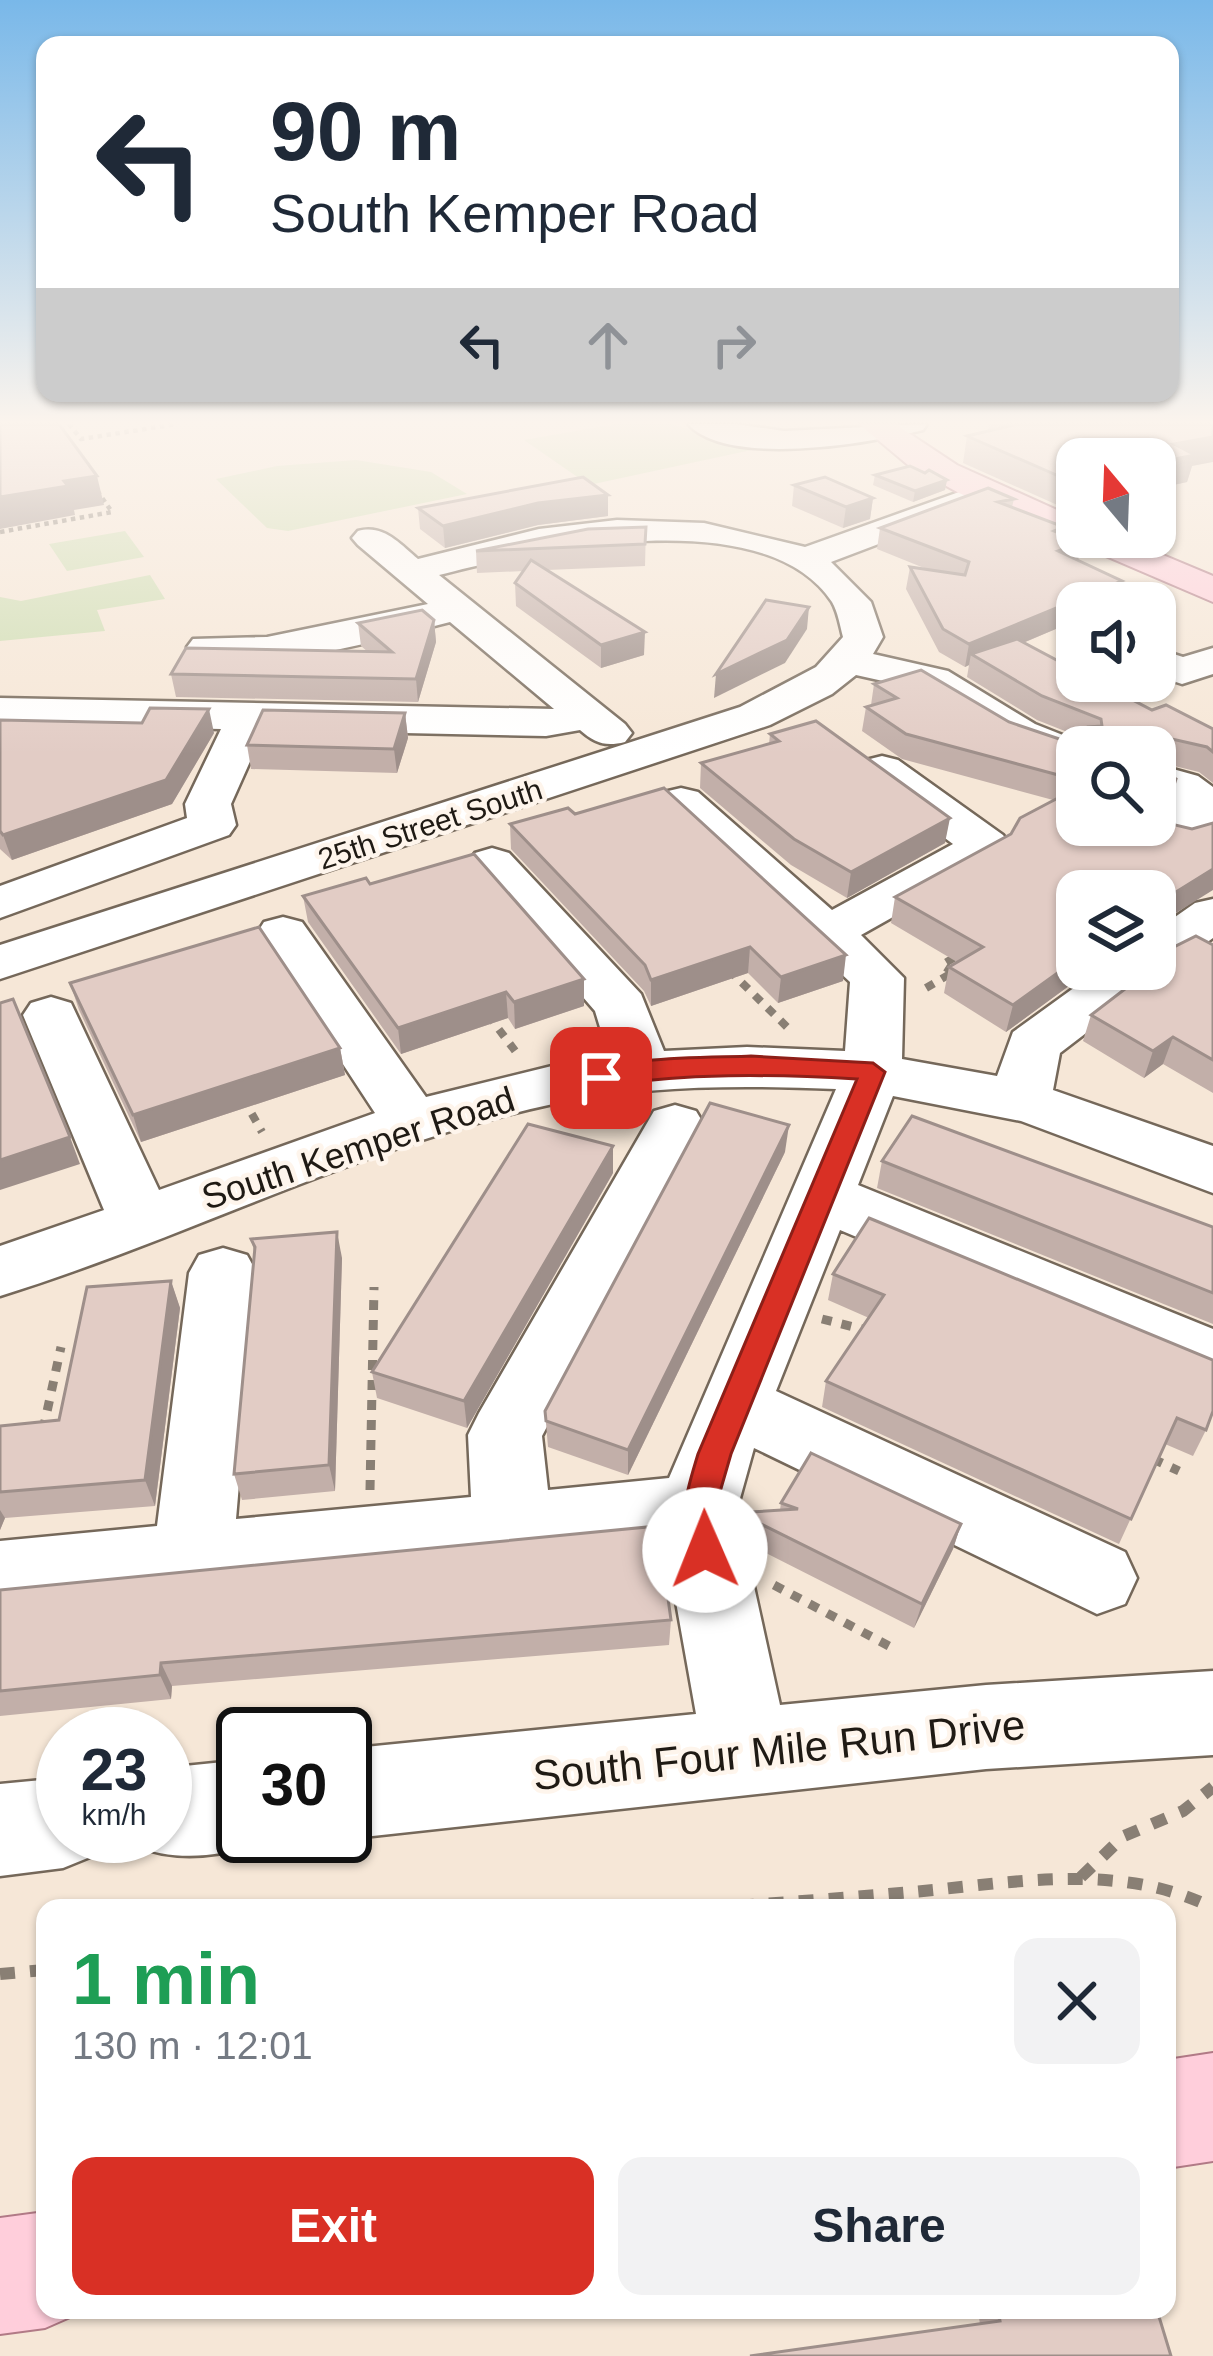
<!DOCTYPE html>
<html lang="en">
<head>
<meta charset="utf-8">
<style>
  body { margin:0; font-family:Arial,sans-serif; background:#f2f2f3; color:#1f2937; height:100vh; display:flex; flex-direction:column; font-size:45px; white-space:nowrap }
  * { box-sizing:border-box; margin:0 }
  p { font-size:39px; color:#747a83 }
  .icon { flex:none; width:66px; height:66px; fill:none; stroke:currentColor; stroke-width:2; stroke-linecap:round; stroke-linejoin:round }
  .map { position:relative; flex:1; overflow:hidden }
  .panel { position:absolute; left:36px; top:1899px; width:1140px; height:420px; display:flex; flex-direction:column; background:#fff; border-radius:24px; box-shadow:0 3px 9px #0004 }
  .panel>* { flex:none }
  .hud { position:absolute; left:36px; top:36px; width:1143px; height:366px; border-radius:24px; box-shadow:0 3px 9px #0004; background:#fff; color:#1f2937; overflow:hidden }
  .needle { width:78px; rotate:341deg }
  .controls { position:absolute; left:1056px; top:438px; display:grid; gap:24px }
  .controls a { display:grid; place-items:center; width:120px; height:120px; border-radius:24px; background:#fff; box-shadow:0 3px 9px #0004; font-size:60px }
  .speed { position:absolute; left:36px; top:1707px; display:flex; gap:24px; font-size:60px; font-weight:700; text-align:center }
  .speed>* { display:grid; place-content:center; width:156px; height:156px; border-radius:50%; background:#fff; box-shadow:0 3px 9px #0004; line-height:1 }
  .speed small { font-size:30px; font-weight:400 }
  .speed .limit { border:6px solid #111; border-radius:18px; background:#fff; color:#111 }
  .pin { position:absolute; display:grid; place-items:center; width:102px; height:102px; color:#fff; margin:-51px; border-radius:24px; box-shadow:0 6px 18px #0006 }
  .me { position:absolute; width:132px; margin:-66px; rotate:359deg; stroke-linejoin:round; filter:drop-shadow(0 0 9px #0008) }
  .turn { display:flex; align-items:center; gap:42px; height:252px; padding:0 36px; font-size:54px }
  .turn .icon { width:156px; height:156px; stroke-width:2.5 }
  .turn b { display:block; font-size:84px; line-height:102px }
  .lanes { display:flex; align-items:center; height:114px; padding:0 36px; background:#0003; justify-content:center; gap:60px; direction:ltr }
  .lanes .off { opacity:.35 }
  .round { display:grid; place-items:center; flex:none; width:126px; height:126px; border-radius:24px; background:#f2f2f3 }
  .summary { display:flex; align-items:center; justify-content:space-between; height:204px; padding:0 36px }
  h1 { font-size:72px; font-weight:800; line-height:90px; color:#1e9e55 }
  .button { display:flex; gap:24px; margin-top:auto; padding:24px 36px }
  .button a { flex:1; height:138px; border-radius:24px; background:#d93025; color:#fff; font-size:48px; font-weight:800; line-height:138px; text-align:center }
  .button a+a { background:#f2f2f3; color:#1f2937 }
  .map>svg:first-child { display:block }
</style>
</head>
<body>
<div class="map">
<svg width="1213" height="2356" viewBox="0 0 1213 2356">
  <rect width="100%" height="100%" fill="#f6e7d7"/>
  <g fill="#ceddb2">
    <path d="M616,424h56l84,25 -167,36 -65,-45z"/>
    <path d="M356,460l75,12 36,22 -179,37 -21,-3 -51,-49 61,-13z"/>
    <path d="M125,531l19,26 -77,14 -18,-27z"/>
    <path d="M150,575l15,24 -68,11 8,21 -105,10v-44l21,4z"/>
  </g>
  <g fill="none" stroke-linecap="round" stroke-linejoin="round">
    <g stroke="#75685a" stroke-width="5">
      <g id="minor">
        <path d="M688,424h47l49,7 143,-7 -4,6c-53,13 -195,38 -235,-6z"/>
        <path d="M959,492l12,3 5,7 -5,7 -140,53 40,40 12,35 -10,17 75,17 87,53 58,23h-16v22l-72,-27 -86,-53 -63,-14 -24,19 -62,31 -770,254v-34l740,-238 76,-40 27,-30c-3,-11 -5,-25 -11,-35 -67,-102 -298,-52 -393,-27l186,149 7,9 -7,9c-20,5 -30,1 -45,-12l-34,6 -282,-6 -33,74 5,21 -7,10 -229,83v-32l187,-68 -2,-14 36,-75 -221,-5v-26l554,11 -104,-87c-75,19 -182,52 -257,33l-6,-8 6,-8 74,-2 161,-33 -70,-59 -6,-7 6,-7c25,-7 41,12 60,28l121,-30 78,-9 87,3 101,24z"/>
        <path d="M1155,648l28,9 30,-9v26l-31,10 -27,-9z"/>
        <path d="M882,756l16,4 105,75 7,10 -7,10 -142,80 43,43 -2,81 95,17 16,-44 87,-63h55v-38l40,-28 18,-4v39l-39,28 -12,3 -8,12 -94,72 -7,37 160,56v47l-192,-72 -128,-25 -35,89 355,144v58l-373,-157 -64,161 349,161 12,26 -12,26 -28,10 -343,-166 -17,61 43,196 206,-20 227,-14v84l-227,14 -641,70 -7,-3h7v-87l351,-35 -30,-168 -666,67v-72l157,-15 32,-253 10,-18 24,-7 24,7 10,18 -21,246 235,-22 -3,-62 11,-22 175,-302 21,-6 21,6 9,15 -163,310 6,54 121,-12 167,-389c-94,-4 -189,-4 -283,15 -190,41 -366,134 -553,192v-50l104,-36 -81,-195 8,-12 20,-6 20,6 88,187 216,-77 -118,-180 7,-11 19,-5 19,5 124,175 130,-32 53,-8 -14,-46 -128,-148 8,-10 17,-5 17,5 132,141 23,57 83,-4 98,4 5,-69 -192,-180 6,-10 17,-4 17,4 134,118 121,-66 -87,-64 -7,-10 7,-10z"/>
        <path d="M1155,764l43,12 15,11v38l-11,21 -17,4 -17,-4 -7,-10 13,-34 -19,-9z"/>
        <path d="M243,1760v76l32,1c-46,19 -96,27 -142,8l-4,-9h36v-68z"/>
        <path d="M63,1778v58h40l-8,19 -32,13 -63,8v-92z"/>
      </g>
    </g>
    <g stroke="#b17a86" stroke-width="4">
      <g id="major">
        <path d="M859,424h36l62,41 120,54v18h43l93,39v26l-254,-109 -51,-28z"/>
        <path d="M1213,2053v108l-46,7v-108z"/>
        <path d="M45,2212v98h41l-41,18 -45,6v-116z"/>
      </g>
    </g>
    <g stroke="#897f74" stroke-width="4.5" stroke-dasharray="4.5 4.5" stroke-linecap="butt">
      <path d="M69,424l12,15 96,-15"/>
      <path d="M0,532l112,-20 -14,-20"/>
    </g>
    <g stroke="#897f74" stroke-width="8" stroke-dasharray="9 9" stroke-linecap="butt">
      <path d="M729,970l58,57"/>
      <path d="M953,972l-11,-7 18,-11"/>
      <path d="M926,988l29,-17"/>
      <path d="M488,1015l31,41"/>
      <path d="M243,1098l19,34"/>
    </g>
    <g stroke="#897f74" stroke-width="9" stroke-dasharray="10 10" stroke-linecap="butt">
      <path d="M822,1319l44,11"/>
      <path d="M43,1430l18,-83"/>
      <path d="M1153,1459l26,12"/>
      <path d="M370,1490l4,-203"/>
      <path d="M774,1585l115,61"/>
    </g>
    <g stroke="#897f74" stroke-width="12" stroke-dasharray="15 15" stroke-linecap="butt">
      <path d="M1081,1877l43,-41 59,-25 30,-24"/>
      <path d="M709,1908c68,-5 136,-10 203,-16 100,-9 208,-31 301,16"/>
      <path d="M0,1974l45,-4"/>
    </g>
    <use href="#minor" fill="#fff" fill-rule="evenodd"/>
    <use href="#major" fill="#ffcedb" fill-rule="evenodd"/>
  </g>
  <g fill="#c2afa9">
    <path d="M989,424h224l-21,42 -5,16 -123,26 -101,-45 4,-27 21,-5z"/>
    <path d="M925,473l22,7 -2,10 -32,12 -40,-17 2,-10z"/>
    <path d="M794,485l79,13 -3,21 -27,9 -51,-22z"/>
    <path d="M1014,499l-2,8 52,20 -2,7 20,8 -4,19 -1,59 -54,23 129,67 61,19v54l-14,-11 -41,-10 7,52 -6,124 -4,13v-60h-78v78h15l-86,63 -62,-39 5,-26 8,-5 -66,-39 4,-26 116,-63 42,-34 -151,-41 -40,-28 4,-24 5,-2 3,-21 135,38 68,25v78h78l-72,-78 2,-8 -48,-19 -70,-43 2,-12 -4,2 -26,-15 -33,-63 4,-22 19,3 -52,-21 3,-21z"/>
    <path d="M418,508l190,8 -70,9 -93,23 -25,-19z"/>
    <path d="M646,527l-1,39 -98,4 97,85 -43,13 -85,-62 -1,-23 9,-12 -47,2 -1,-22z"/>
    <path d="M434,620l2,22 -18,60 -242,-5 -5,-23 197,-22 -7,-6 -3,-23z"/>
    <path d="M405,713l3,25 -11,35 -146,-4 -4,-24z"/>
    <path d="M0,720l214,13 -42,71 -160,56 -12,-11z"/>
    <path d="M770,734l175,109 -98,55 -56,-33 -91,-77 1,-25 68,-19z"/>
    <path d="M575,814l268,167 -65,22 -30,-30 -97,33 -7,-15 -133,-142 -1,-25z"/>
    <path d="M370,884l214,95v27l-69,23 -7,-11 -107,36 -93,-132 -5,-26z"/>
    <path d="M1213,945v148l-50,-29 -19,14 -61,-37 8,-26z"/>
    <path d="M70,983l270,65 5,27 -204,67 -62,-132z"/>
    <path d="M785,1152l-157,323 -80,-28 -3,-36z"/>
    <path d="M882,1161l331,66v97l-336,-136z"/>
    <path d="M613,1173l-146,255 -90,-30 -5,-26z"/>
    <path d="M251,1239l91,19 -7,233 -93,9 -8,-26 20,-223z"/>
    <path d="M833,1274l373,156 -13,26 -28,-12 -46,100 -297,-137 4,-26 43,-63 -41,-18z"/>
    <path d="M171,1281l9,27 -25,198 -150,12 -5,12v-104l59,-6z"/>
    <path d="M781,1503l180,21 -8,25 -39,79 -164,-83 -2,-7 3,-26 29,-2z"/>
    <path d="M0,1590l671,30 -2,25 -497,41 -1,13 -171,17z"/>
    <path d="M988,2310h169l-177,14 -1,-6z"/>
  </g>
  <g fill="#9e8f8a">
    <path d="M1213,437v25l-21,4 -5,16 -32,7v-26l19,-19z"/>
    <path d="M97,476l7,29 -30,5 1,5 -75,14v-32l64,-16z"/>
    <path d="M1077,479v26l-13,3 6,-27z"/>
    <path d="M947,480l-2,10 -32,12 2,-11z"/>
    <path d="M608,495v21l-70,9 -93,23 -2,-22 95,-23z"/>
    <path d="M873,498l-3,21 -27,9 3,-21z"/>
    <path d="M1082,542l-5,22 -19,-13z"/>
    <path d="M1122,581l-5,22h-40v17l-95,40 -11,-6 -2,11 -4,2 4,-23z"/>
    <path d="M809,607l-2,22 -22,34 -71,35 2,-24z"/>
    <path d="M434,620l2,22 -18,60 -2,-23z"/>
    <path d="M645,632l-1,23 -43,13v-23z"/>
    <path d="M209,709l5,24 -42,71 -160,56 -9,-25z"/>
    <path d="M405,713l3,25 -11,35 -3,-24z"/>
    <path d="M950,818l-5,25 -98,55 4,-26z"/>
    <path d="M1213,869v21l-58,36v-21z"/>
    <path d="M750,947l-2,26 -97,33v-26z"/>
    <path d="M846,955l-3,26 -65,22 3,-26z"/>
    <path d="M1077,959v10h15l-86,63 7,-27z"/>
    <path d="M584,979v27l-69,23 -1,-27z"/>
    <path d="M506,992l2,26 -107,36 -3,-26z"/>
    <path d="M1173,1037l-10,27 -19,14 9,-27z"/>
    <path d="M340,1048l5,27 -204,67 -8,-27z"/>
    <path d="M789,1125l-4,27 -157,323v-25z"/>
    <path d="M70,1137l10,27 -80,26v-30z"/>
    <path d="M613,1146v27l-146,255 -3,-27z"/>
    <path d="M337,1232l5,26 -7,233 -6,-26z"/>
    <path d="M171,1281l9,27 -25,198 -10,-26z"/>
    <path d="M0,1510l5,8 -5,12z"/>
    <path d="M961,1524l-8,25 -39,79 8,-24z"/>
    <path d="M161,1663l11,23 -1,13 -11,-24z"/>
  </g>
  <g fill="#e2ccc5" stroke="#9e8f8a" stroke-width="3">
    <path d="M0,424h59l38,52 -33,5 4,5 -68,11z"/>
    <path d="M1006,424h207v13l-39,7 21,11 -40,8v-4h-78v20l-7,2 -103,-45 43,-10z"/>
    <path d="M910,466l15,7 4,-3 18,10 -32,11 -40,-16z"/>
    <path d="M583,477l25,18 -70,8 -95,23 -25,-18z"/>
    <path d="M825,477l48,21 -27,9 -52,-22z"/>
    <path d="M988,488l26,11 -16,3 66,25 -10,4 28,11 -24,9 64,30 -153,63 -26,-15 -33,-62 55,8 4,-13 -89,-34z"/>
    <path d="M646,527l-1,17 -169,7 112,-22z"/>
    <path d="M531,560l114,72 -44,13 -86,-62z"/>
    <path d="M766,600l43,7 -22,33 -71,34z"/>
    <path d="M422,610l12,10 -18,59 -245,-5 15,-26 206,4 -34,-29z"/>
    <path d="M1017,639l60,32v10h19l56,29 14,-5 47,24v23l-6,-5 -48,-11 -1,32 18,11 -11,34 10,12 17,4 21,-6v46l-58,36v-14h-78v68l-64,46 -64,-38 34,-20 -88,-50 116,-63 9,-16 57,-30v37h78v-78h-69l2,-20 14,-1 -1,-7 -59,-23 -71,-42z"/>
    <path d="M921,670l88,52 74,25h-6v33l-171,-46 -40,-27 31,-9 -23,-14z"/>
    <path d="M150,708l59,1 -43,71 -163,55 -3,-4v-111l142,3z"/>
    <path d="M263,710l142,3 -11,36 -147,-4z"/>
    <path d="M816,721l134,97 -99,54 -57,-33 -93,-76 78,-22 -9,-7z"/>
    <path d="M664,788l182,167 -65,22 -31,-30 -99,33 -6,-15 -135,-141 58,-16 7,6z"/>
    <path d="M474,854l110,125 -70,23 -8,-10 -108,36 -95,-132 63,-18 4,6z"/>
    <path d="M1155,915l4,2v21h-4z"/>
    <path d="M259,927l81,121 -207,67 -63,-132z"/>
    <path d="M1196,936l17,9v115l-40,-23 -20,14 -62,-36 60,-46h4v-3l11,-8 8,-11z"/>
    <path d="M13,999l57,138 -70,23v-157z"/>
    <path d="M710,1103l79,22 -161,325 -82,-29 -1,-10z"/>
    <path d="M912,1116l301,111v66l-331,-132z"/>
    <path d="M528,1124l85,22 -149,255 -92,-29z"/>
    <path d="M869,1218l344,142v51l-7,19 -29,-12 -46,101 -305,-138 58,-86 -51,-21z"/>
    <path d="M337,1232l-8,233 -95,9 21,-227 -4,-8z"/>
    <path d="M171,1281l-26,199 -145,12v-66l59,-6 28,-133z"/>
    <path d="M811,1453l150,71 -39,80 -169,-84 -2,-8 47,-3 -17,-6z"/>
    <path d="M658,1526l13,94 -510,43 -1,12 -160,16v-101z"/>
    <path d="M998,2310h159l14,46h-421l250,-35z"/>
  </g>
  <linearGradient id="sky" x2="0" y2="1"><stop stop-color="#79b8e9"/><stop offset="0.56" stop-color="#fbf4ed"/><stop offset="1" stop-color="#fbf4ed" stop-opacity="0"/></linearGradient>
  <rect width="1213" height="754" fill="url(#sky)"/>
  <path fill="#d93025" stroke="#8d1f18" stroke-width="3" d="M751,1056l122,7 12,9 -154,382 -16,55 7,41 -5,11 -12,4 -12,-4c-18,-38 -6,-70 5,-107l159,-375c-87,-5 -170,-6 -256,7l-13,-8c23,-23 128,-20 163,-22z"/>
  <g text-anchor="middle" dominant-baseline="central" stroke-width="9" stroke-linejoin="round" paint-order="stroke">
    <g font-size="30" fill="#1f1a14" stroke="#fef5ec">
      <text transform="translate(430 824) rotate(-18)">25th Street South</text>
    </g>
    <g font-size="36" fill="#1f1a14" stroke="#fef5ec">
      <text transform="translate(358 1148) rotate(-18)">South Kemper Road</text>
    </g>
    <g font-size="42" fill="#1f1a14" stroke="#fef5ec">
      <text transform="translate(779 1750) rotate(-6)">South Four Mile Run Drive</text>
    </g>
  </g>
</svg>
<div class="controls">
<a><svg class="needle" viewBox="-14 -14 28 28"><path d="M0-13l5 13h-10z" fill="#e53935"/><path d="M0 13l5-13h-10z" fill="#747a83"/></svg></a>
<a><svg class="icon" aria-label="sound" viewBox="0 0 24 24"><path d="M4 9h4l5-4v14l-5-4H4zM17 9q2 3 0 6"/></svg></a>
<a><svg class="icon" aria-label="search" viewBox="0 0 24 24"><circle cx="10" cy="10" r="6"/><path d="M15 15l6 6"/></svg></a>
<a><svg class="icon" aria-label="layers" viewBox="0 0 24 24"><path d="M12 4l9 5-9 5-9-5zM3 14l9 5 9-5"/></svg></a>
</div>
<div class="speed"><div>23<small>km/h</small></div><div class="limit">30</div></div>
<div class="pin" style="left:601px;top:1078px;background:#d93025"><svg class="icon" aria-label="arrive" viewBox="0 0 24 24"><path d="M6 21V4h12l-3 4 3 4H6"/></svg></div>
<svg class="me" style="left:705px;top:1550px" viewBox="-20 -20 40 40"><circle r="19" fill="#fff"/><path d="M0-13L10 11 0 6-10 11z" fill="#d93025"/></svg>
<div class="hud">
<div class="turn"><svg class="icon" aria-label="left" viewBox="0 0 24 24"><path d="M17 20v-9H6M10 6l-5 5 5 5"/></svg><div><b>90 m</b>South Kemper Road</div></div>
<div class="lanes"><svg class="icon" aria-label="left" viewBox="0 0 24 24"><path d="M17 20v-9H6M10 6l-5 5 5 5"/></svg><svg class="icon off" aria-label="ahead" viewBox="0 0 24 24"><path d="M12 20V5M6 11l6-6 6 6"/></svg><svg class="icon off" aria-label="right" viewBox="0 0 24 24"><path d="M7 20v-9h11M14 6l5 5-5 5"/></svg></div>
</div>
<section class="panel">
<div class="summary"><div><h1>1 min</h1><p>130 m · 12:01</p></div><a class="round"><svg class="icon" aria-label="close" viewBox="0 0 24 24"><path d="M6 6l12 12M18 6L6 18"/></svg></a></div>
<div class="button"><a>Exit</a><a>Share</a></div>
</section>
</div>
</body>
</html>
